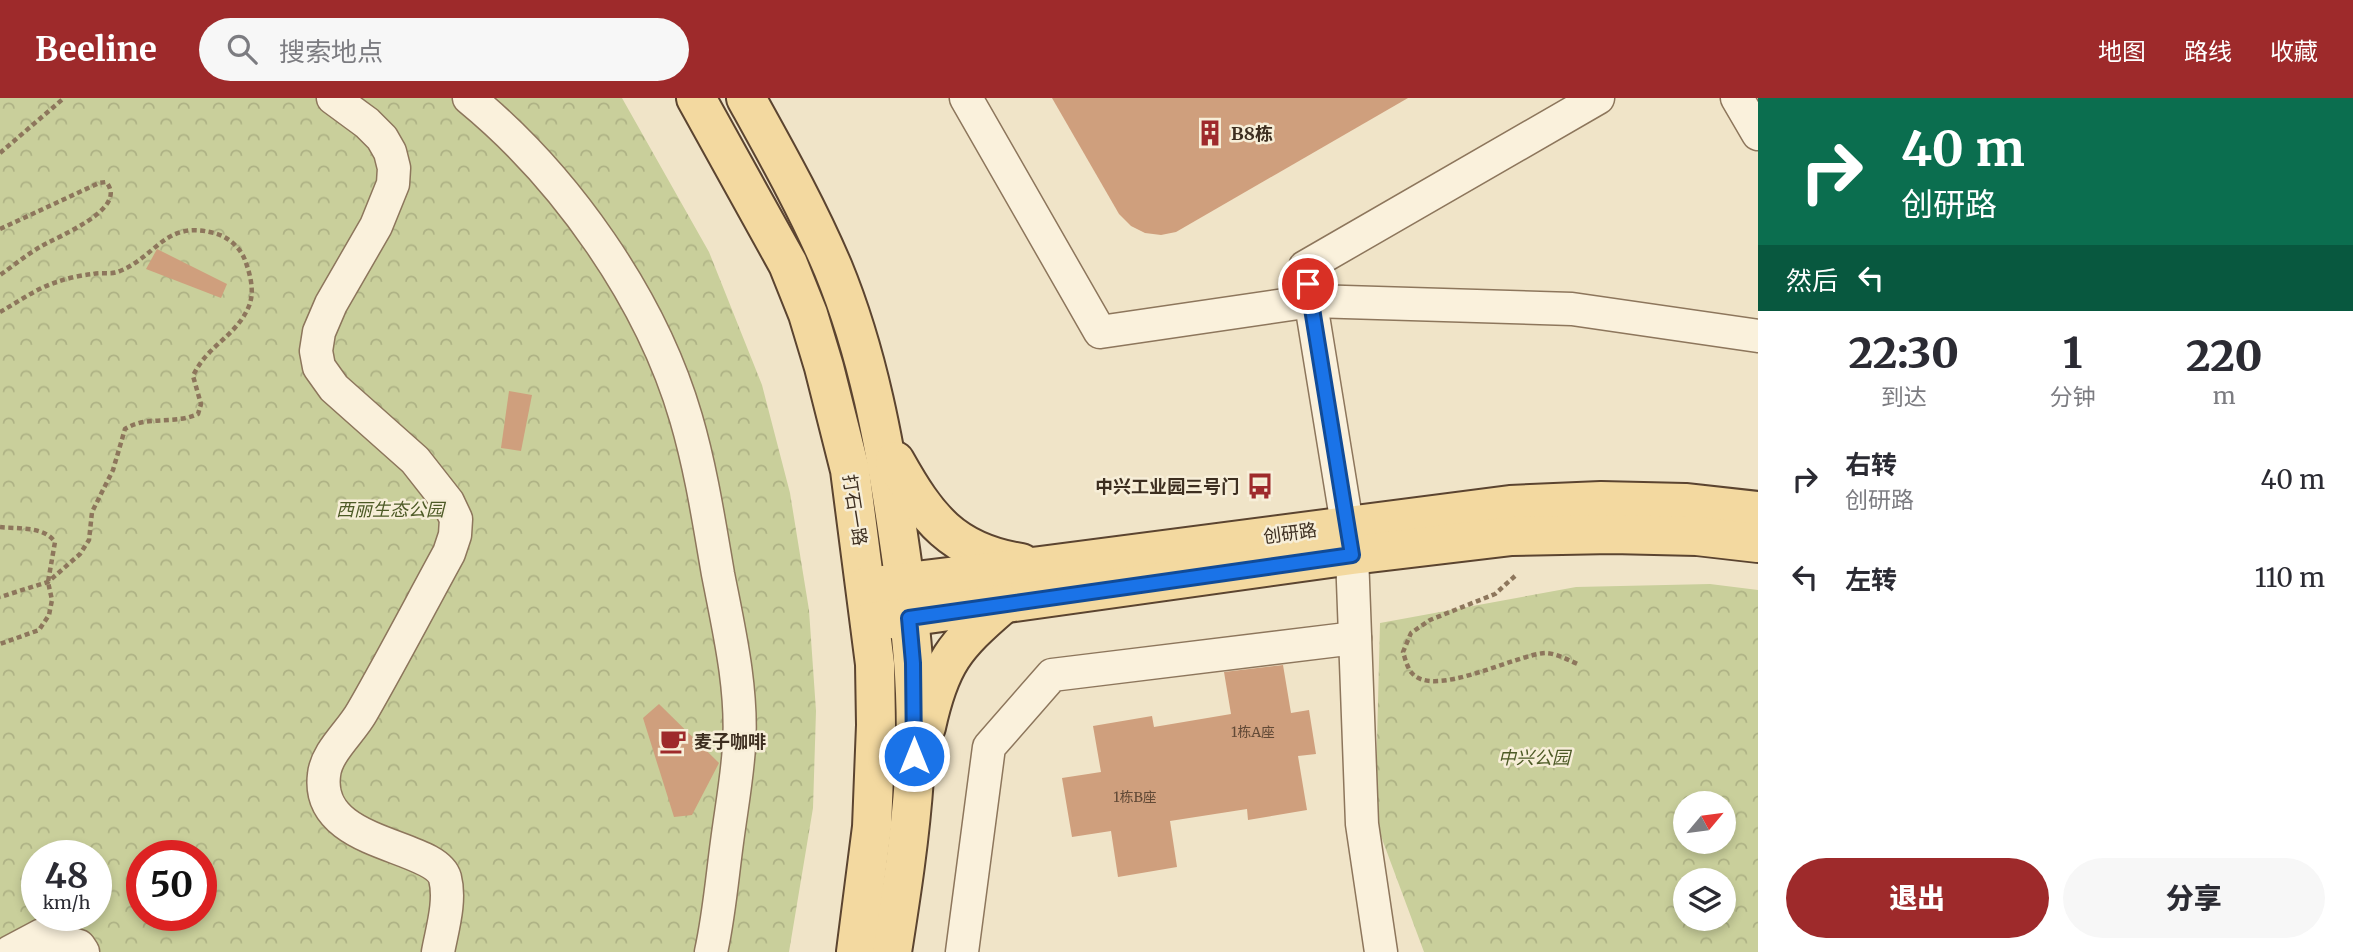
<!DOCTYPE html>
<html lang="zh">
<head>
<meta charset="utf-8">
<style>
  body { margin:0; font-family:Merriweather,"Noto Sans SC",serif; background:#f7f7f7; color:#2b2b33; height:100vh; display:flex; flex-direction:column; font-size:26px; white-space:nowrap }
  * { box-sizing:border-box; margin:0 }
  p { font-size:23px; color:#7c7c81 }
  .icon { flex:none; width:38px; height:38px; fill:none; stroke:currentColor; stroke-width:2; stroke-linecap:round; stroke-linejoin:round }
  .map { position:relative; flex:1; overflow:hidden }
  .details { display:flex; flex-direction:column; background:#fff; width:595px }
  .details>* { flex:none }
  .guide { background:#0b6e4f; color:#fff; overflow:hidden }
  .needle { width:46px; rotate:61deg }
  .buttons { position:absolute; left:1673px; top:693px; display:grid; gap:14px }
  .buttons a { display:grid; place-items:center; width:63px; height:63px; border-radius:50%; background:#fff; box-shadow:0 4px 10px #0003; font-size:35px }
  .speed { position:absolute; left:21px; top:742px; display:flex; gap:14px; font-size:35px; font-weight:700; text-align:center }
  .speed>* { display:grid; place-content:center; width:91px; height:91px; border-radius:50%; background:#fff; box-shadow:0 4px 10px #0003; line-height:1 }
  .speed small { font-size:18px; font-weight:400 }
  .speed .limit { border:10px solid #d22; background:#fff; color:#111 }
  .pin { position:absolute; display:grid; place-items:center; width:60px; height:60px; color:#fff; margin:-30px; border:4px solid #fff; border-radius:50%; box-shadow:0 2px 7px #0007 }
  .me { position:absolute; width:77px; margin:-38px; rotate:0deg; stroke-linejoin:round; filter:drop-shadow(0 0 5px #0008) }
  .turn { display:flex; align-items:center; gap:24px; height:147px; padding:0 28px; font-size:32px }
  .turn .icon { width:91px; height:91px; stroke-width:2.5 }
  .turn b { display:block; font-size:49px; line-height:60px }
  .then { display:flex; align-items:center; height:66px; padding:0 28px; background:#0003; gap:14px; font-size:26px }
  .eta { display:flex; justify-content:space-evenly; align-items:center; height:119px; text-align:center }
  .eta b { font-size:42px; font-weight:800; line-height:49px }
  .button { display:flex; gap:14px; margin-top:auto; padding:14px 28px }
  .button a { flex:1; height:80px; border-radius:42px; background:#9e2a2b; color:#fff; font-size:28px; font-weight:800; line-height:80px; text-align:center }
  .button a+a { background:#f7f7f7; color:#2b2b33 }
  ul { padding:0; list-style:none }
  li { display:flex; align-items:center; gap:21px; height:98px; padding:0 28px }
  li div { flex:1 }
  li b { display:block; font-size:26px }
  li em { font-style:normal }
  header { display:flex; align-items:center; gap:42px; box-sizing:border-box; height:98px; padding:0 35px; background:#9e2a2b; color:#fff }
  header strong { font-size:33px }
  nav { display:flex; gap:38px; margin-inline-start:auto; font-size:24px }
  .search { width:490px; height:63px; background:#f7f7f7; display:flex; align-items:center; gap:18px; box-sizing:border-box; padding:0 24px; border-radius:38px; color:#7c7c81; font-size:26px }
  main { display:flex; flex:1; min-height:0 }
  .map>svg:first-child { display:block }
</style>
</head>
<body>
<header>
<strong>Beeline</strong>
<div class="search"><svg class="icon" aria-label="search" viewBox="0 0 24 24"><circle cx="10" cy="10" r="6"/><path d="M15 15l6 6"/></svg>搜索地点</div>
<nav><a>地图</a><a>路线</a><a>收藏</a></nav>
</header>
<main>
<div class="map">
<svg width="1758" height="854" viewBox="0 0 1758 854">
  <defs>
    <pattern id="park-crowns" width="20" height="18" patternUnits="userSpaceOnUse" patternTransform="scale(1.75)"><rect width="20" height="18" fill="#c9cf9b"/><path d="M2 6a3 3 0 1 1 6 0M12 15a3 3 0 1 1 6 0" fill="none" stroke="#aeb285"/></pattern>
  </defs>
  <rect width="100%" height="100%" fill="#f0e4c8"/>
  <g fill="url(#park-crowns)" fill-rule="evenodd">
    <path d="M0,0h622l87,154 53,133 28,108 19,117 7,101 -3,97 -24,144h-789zM37,758h59v59h-59zM142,758h59v59h-59z"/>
    <path d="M1710,486l48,6v362h-334l-49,-132 5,-197 196,-36zM1685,705h39v39h-39zM1685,782h39v39h-39z"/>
  </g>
  <g fill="#cf9f7d">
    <path d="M1052,0h356l-232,134 -15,3 -16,-2 -14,-7 -12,-12z"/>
    <path d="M157,151l70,35 -6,14 -75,-29z"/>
    <path d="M509,293l23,4 -11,56 -20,-3z"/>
    <path d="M1283,567l8,48 18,-3 7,44 -18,2 9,54 -59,10 -1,-11 -77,12 7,46 -59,10 -7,-46 -39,6 -10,-59 39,-6 -8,-46 59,-10 2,11 77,-13 -7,-42z"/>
    <path d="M659,606l60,59 -27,52 -18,2 -31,-99z"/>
  </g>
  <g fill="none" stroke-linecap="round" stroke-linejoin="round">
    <g stroke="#8d765c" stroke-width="35">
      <g id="minor">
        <path d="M333,0l34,25 15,15 8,14 4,16 -1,16 -17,42 -45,78 -12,28 -3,19 3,16 15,21 81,72 33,42 8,17 -1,16 -6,18c-29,53 -57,107 -87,159 -11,20 -36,40 -38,63 -9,72 111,68 121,103 6,23 -3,52 -7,74"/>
        <path d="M469,0c96,79 182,200 217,320 15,51 23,104 32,156 11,56 25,116 21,173 -2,32 -8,64 -12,95 -5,37 -8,74 -16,110"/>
        <path d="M966,0l134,234 212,-31 260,8 186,27"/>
        <path d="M1737,0l21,36"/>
        <path d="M10,854l32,-17 37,11 4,6"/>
        <path d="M962,854l27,-205 63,-72 303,-37"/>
        <path d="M1381,854l-19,-128 -10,-269 -47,-288 293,-169"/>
      </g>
    </g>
    <g stroke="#5b4430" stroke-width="42">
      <g id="major">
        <path d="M696,0l92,166 20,50 16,53 26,103 25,194 1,61 -4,102 -16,125"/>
        <path d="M746,0c31,56 62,111 87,170 35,85 52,177 65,267 12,80 22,163 16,243 -4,59 -13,117 -22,174"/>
        <path d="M895,363c32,57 57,91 126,102"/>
        <path d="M866,489l174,-21 470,-61 91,-4 84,2 73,8"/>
        <path d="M870,524l482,-67 160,-19 100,-2 85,2 61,7"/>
        <path d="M926,629c14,-64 28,-81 77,-123"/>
      </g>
    </g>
    <g stroke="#8d765c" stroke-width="4.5" stroke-dasharray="5 3.5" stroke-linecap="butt">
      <path d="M0,55l64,-55"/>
      <path d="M0,131l99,-46 7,-1c24,27 -50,55 -66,65 -14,8 -27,19 -40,28"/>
      <path d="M0,214c18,-10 37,-24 57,-30 11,-4 25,-7 36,-8 9,-2 19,1 27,-3 37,-15 45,-51 94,-38 13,3 26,14 31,27 5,14 10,31 4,46 -13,31 -42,39 -56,70l8,28 -3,10c-24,11 -51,1 -73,15l-12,41 -21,42 -3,28 -9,14 -32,28 -48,15"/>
      <path d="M0,429c18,2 44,-1 55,15l-7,40 4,18 -3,15 -10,15 -39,14"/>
      <path d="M1515,478l-20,18 -65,26 -19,13 -8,19c2,6 4,15 8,20 21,28 103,-17 134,-19 11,0 25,8 35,12"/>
    </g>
    <use href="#minor" stroke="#faf1dc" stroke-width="32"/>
    <use href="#major" stroke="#f3d9a0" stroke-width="38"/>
  </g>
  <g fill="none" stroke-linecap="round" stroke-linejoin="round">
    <g stroke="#114b97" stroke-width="18">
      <path id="route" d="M914,658l-1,-93 -4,-45 443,-63 -44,-271"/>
    </g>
    <use href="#route" stroke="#1a73e8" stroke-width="12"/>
  </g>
  <defs>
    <g id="building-bare" transform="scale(2.1)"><path d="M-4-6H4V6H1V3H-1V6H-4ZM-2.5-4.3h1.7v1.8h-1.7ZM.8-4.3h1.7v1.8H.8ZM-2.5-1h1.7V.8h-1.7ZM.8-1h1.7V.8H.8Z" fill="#9e2a2b" stroke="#f7eed8" stroke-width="2.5" paint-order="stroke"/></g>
    <g id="bus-bare" transform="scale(2.1)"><path d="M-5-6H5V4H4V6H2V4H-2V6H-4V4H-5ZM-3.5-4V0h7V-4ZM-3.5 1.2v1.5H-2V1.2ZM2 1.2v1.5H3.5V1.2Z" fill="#9e2a2b" stroke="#f7eed8" stroke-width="2.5" paint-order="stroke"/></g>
    <g id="cafe-bare" transform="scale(2.1)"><path d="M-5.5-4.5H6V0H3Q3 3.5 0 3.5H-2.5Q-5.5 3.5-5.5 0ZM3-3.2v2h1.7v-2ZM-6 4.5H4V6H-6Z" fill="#9e2a2b" stroke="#f7eed8" stroke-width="2.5" paint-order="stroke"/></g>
  </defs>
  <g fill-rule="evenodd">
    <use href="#building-bare" x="1210" y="35"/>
    <use href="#bus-bare" x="1260" y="388"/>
    <use href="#cafe-bare" x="673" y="643"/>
  </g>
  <g text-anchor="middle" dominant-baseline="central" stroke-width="5" stroke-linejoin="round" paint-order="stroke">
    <g font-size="14" fill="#624a37">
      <text x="1253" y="634">1栋A座</text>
      <text x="1135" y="699">1栋B座</text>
    </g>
    <g font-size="18" font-weight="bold" fill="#3d2e20" stroke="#f7eed8" text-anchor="start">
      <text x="1231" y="35">B8栋</text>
      <text x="1239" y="388" text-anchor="end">中兴工业园三号门</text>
      <text x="694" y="643">麦子咖啡</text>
    </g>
    <g font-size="18" font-style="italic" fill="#4d5a26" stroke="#f7eed8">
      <text x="390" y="411">西丽生态公园</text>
      <text x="1534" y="659">中兴公园</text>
    </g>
    <g font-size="18" fill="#3d2e20" stroke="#f7eed8">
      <text transform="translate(855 412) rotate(81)">打石一路</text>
      <text transform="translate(1290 435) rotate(-8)">创研路</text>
    </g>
  </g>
</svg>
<div class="buttons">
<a><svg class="needle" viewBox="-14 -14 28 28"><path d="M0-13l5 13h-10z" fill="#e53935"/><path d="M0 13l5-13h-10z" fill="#7c7c81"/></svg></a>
<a><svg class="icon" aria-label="layers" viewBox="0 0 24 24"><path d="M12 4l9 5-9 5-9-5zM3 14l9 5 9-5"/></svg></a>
</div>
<div class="speed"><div>48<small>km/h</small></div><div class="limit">50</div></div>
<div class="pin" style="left:1308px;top:186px;background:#d93025"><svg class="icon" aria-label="arrive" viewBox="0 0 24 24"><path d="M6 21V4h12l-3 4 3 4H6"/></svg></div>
<svg class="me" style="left:914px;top:658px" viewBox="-20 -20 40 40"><circle r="17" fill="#1a73e8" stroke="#fff" stroke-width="3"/><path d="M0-11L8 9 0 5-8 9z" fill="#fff"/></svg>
</div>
<section class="details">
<div class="guide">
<div class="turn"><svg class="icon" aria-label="right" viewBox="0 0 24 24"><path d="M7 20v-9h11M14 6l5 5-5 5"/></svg><div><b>40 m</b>创研路</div></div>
<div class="then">然后<svg class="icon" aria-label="left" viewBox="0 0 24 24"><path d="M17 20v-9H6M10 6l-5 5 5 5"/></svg></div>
</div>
<div class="eta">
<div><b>22:30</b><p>到达</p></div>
<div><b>1</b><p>分钟</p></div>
<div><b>220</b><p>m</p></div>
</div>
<ul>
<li><svg class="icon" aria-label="right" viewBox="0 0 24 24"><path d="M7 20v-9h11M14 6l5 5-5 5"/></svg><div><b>右转</b><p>创研路</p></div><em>40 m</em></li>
<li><svg class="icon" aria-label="left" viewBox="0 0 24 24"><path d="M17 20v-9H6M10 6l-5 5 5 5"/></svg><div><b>左转</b></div><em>110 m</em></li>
</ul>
<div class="button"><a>退出</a><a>分享</a></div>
</section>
</main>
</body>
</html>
